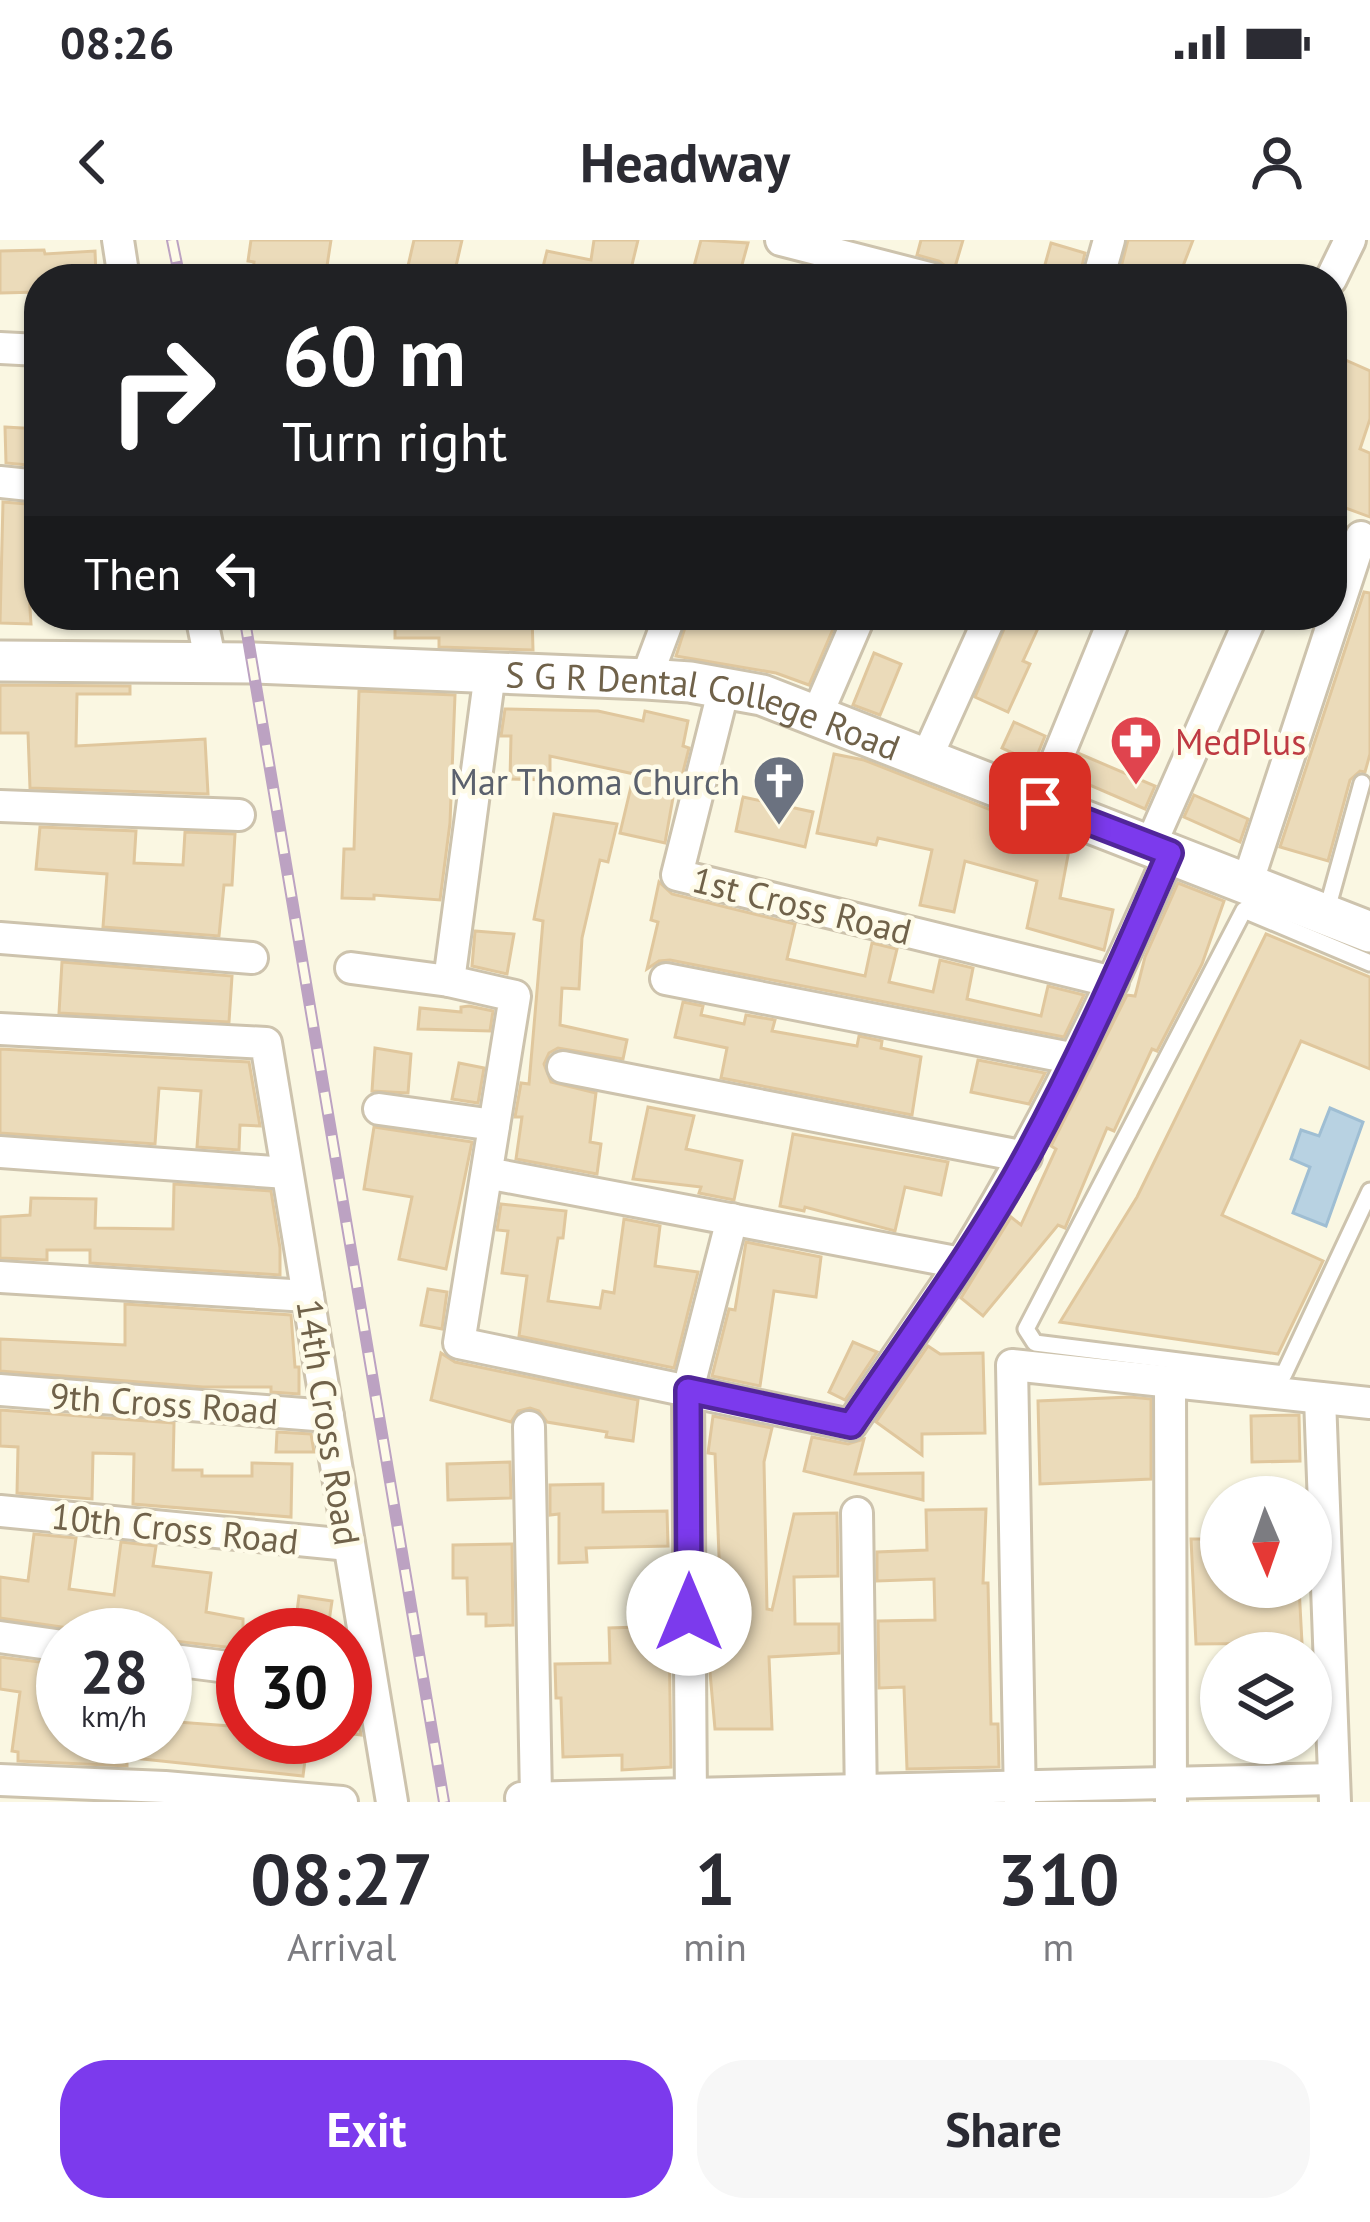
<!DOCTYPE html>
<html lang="en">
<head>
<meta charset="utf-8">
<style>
  body { margin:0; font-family:"PT Sans",sans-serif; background:#f7f7f7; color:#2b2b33; height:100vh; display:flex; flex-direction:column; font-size:45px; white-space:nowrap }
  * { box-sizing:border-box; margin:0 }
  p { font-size:39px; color:#7c7c81 }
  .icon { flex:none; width:66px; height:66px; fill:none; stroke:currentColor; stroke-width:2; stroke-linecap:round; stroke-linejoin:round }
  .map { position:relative; height:1562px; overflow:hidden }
  .panel { display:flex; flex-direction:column; background:#fff; flex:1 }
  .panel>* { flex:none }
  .top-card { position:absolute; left:24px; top:24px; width:1323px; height:366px; border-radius:48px; box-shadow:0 3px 9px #0004; background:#202124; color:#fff; overflow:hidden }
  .needle { width:78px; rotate:178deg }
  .controls { position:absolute; left:1200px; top:1236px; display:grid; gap:24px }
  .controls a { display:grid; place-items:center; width:132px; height:132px; border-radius:50%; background:#fff; box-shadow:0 3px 9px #0004; font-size:60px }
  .speed { position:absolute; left:36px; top:1368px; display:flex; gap:24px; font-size:60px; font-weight:700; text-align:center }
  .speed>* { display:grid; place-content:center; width:156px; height:156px; border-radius:50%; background:#fff; box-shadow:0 3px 9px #0004; line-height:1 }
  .speed small { font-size:30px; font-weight:400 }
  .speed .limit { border:18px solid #d22; background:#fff; color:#111 }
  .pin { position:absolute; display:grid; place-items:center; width:102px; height:102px; color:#fff; margin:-51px; border-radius:24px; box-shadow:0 6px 18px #0006 }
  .me { position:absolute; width:132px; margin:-66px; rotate:0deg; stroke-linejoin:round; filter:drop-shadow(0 0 9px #0008) }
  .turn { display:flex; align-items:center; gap:42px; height:252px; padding:0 60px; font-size:54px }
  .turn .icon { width:156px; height:156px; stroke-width:2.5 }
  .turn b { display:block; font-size:84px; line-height:102px }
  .then { display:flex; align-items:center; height:114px; padding:0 60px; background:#0003; gap:24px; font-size:45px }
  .eta { display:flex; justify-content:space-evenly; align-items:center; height:204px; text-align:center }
  .eta b { font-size:72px; font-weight:700; line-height:84px }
  .button { display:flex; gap:24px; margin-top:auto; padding:24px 60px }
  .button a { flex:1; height:138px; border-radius:48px; background:#7c3aed; color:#fff; font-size:48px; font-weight:700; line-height:138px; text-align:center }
  .button a+a { background:#f7f7f7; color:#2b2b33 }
  .status { display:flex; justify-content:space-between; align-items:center; height:84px; padding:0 60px; background:#fff; direction:ltr }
  .status svg { height:33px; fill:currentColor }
  header { display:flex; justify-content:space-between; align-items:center; height:156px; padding:0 60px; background:#fff; font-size:54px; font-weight:700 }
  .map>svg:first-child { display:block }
</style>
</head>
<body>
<div class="status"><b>08:26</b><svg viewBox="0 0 49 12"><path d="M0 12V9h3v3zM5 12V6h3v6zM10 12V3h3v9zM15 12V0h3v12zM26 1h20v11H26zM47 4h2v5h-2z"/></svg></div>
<header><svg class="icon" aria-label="back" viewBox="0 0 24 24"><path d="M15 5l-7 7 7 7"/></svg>Headway<svg class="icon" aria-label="person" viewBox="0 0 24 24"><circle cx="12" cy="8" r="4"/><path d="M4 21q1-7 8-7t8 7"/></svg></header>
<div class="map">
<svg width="1370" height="1562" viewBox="0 0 1370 1562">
  <rect width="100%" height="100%" fill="#faf7e2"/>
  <path fill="#b8d2e2" stroke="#9fbed3" stroke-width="3" d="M1330,868l33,14 -37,104 -33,-13 17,-46 -19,-8 10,-29 18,6z"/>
  <g fill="#ebdbba" stroke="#e0c79d" stroke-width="3">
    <path d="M251,0h80l-6,39h-73l2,-17 -6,-1z"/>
    <path d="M414,0h48l-9,39h-48z"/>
    <path d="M594,0h44l-7,29 4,1 -1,9h-94l7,-28 44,9z"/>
    <path d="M701,0l47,3 -10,36h-27l-19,-5z"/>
    <path d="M921,0h42l-8,27 -5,-1 -1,3 -10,-8 -22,-6z"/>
    <path d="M1128,0h65l-15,39h-60z"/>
    <path d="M1051,3l34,10 -6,26h-38z"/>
    <path d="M44,10l1,4 50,-3 1,25 -57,3v13l-39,1v-42z"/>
    <path d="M1332,114l38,17v48l-10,30 10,4v64l-38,-14v-91l8,-25 -8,-4z"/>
    <path d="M5,187l34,2v37l-33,-3z"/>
    <path d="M3,262l36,3v41h-13l5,78 -31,-1z"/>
    <path d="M1364,352l6,1v161l-5,18 -5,-1 -10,9 -22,81 -48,-14z"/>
    <path d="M395,375h137l1,35 -94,-3v-9h-44z"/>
    <path d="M689,375h150l-30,70 -33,-12 -100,-17z"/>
    <path d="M1010,375h34l-21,46 7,3 -22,48 -33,-15z"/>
    <path d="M874,413l27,11 -21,51 -27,-10z"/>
    <path d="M0,445l130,1v8h-53l-1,52 129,-7 3,55 -178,-6 -2,-55h-28z"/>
    <path d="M359,451l96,4 -5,128 -10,77 -66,-5v4l-32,-1 2,-49h10z"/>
    <path d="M505,469l93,2 45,10 2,-10 43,10 -5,25 6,2 -7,28 -5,-1 -12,68 -45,-10 14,-59 -84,-18v24l-40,-1 1,-43h-10z"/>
    <path d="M1014,482l31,14 -11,27 -32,-15z"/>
    <path d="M834,514l30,6 211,83 -2,8 -4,-1 -9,48 53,12 -9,40 -77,-22 10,-47 -72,-20 -11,51 -34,-7 12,-55 -54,-12 -2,7 -59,-12z"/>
    <path d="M1080,514l75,32 -10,23 -74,-32z"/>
    <path d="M1194,555l54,24 -8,23 -56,-25z"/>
    <path d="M743,557l70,15 -8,35 -69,-16z"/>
    <path d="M554,574l63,10 -9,38 -8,-2 -18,78 -3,51 -17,-1 -2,37 67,15 -4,19 -65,-11 -9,5 -5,11 7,18 45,11 -6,49 11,2 -4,30 -81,-15 6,-42h-7l6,-34 8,1 14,-163 -9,-2z"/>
    <path d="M40,587l96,4 -2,32 49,2 2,-33 50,2 -3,51h-8l-5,51 -116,-9 4,-53 -71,-5z"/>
    <path d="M659,642l13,12 123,30 -8,35 78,17 7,-33 25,6 -8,33 44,10 7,-32 33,8 -6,31 74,17 7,-30 36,9 -20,42 -394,-77 -11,1 -12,8 11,-47 -7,-2z"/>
    <path d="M1178,643l46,18 -22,63 -45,87 -5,-2 -38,82 -7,-3 -42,100 -7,-3 -75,91 -22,-18 50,-81 10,8 35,-76 -5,-3 76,-151 8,1 10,-39z"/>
    <path d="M475,691l39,3 -7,40 -35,-8z"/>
    <path d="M1266,694l104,43v92l-69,-28 -79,174 101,46 -45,93 -218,-32 77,-125z"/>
    <path d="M62,722l170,14 -3,46 -170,-9z"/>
    <path d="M683,762l20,4 -2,9 43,9 2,-9 29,5 -3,11 85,15 2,-10 23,5 -1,7 40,9 -9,58 -191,-37 6,-30 -52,-11z"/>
    <path d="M469,766l24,5 -3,20 -72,-2 2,-21 41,4v-5z"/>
    <path d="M375,808l36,6 -3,39 -36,-2z"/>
    <path d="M0,809l249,13 11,64 -20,-1 -1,25 -42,-3 4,-56 -42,-3 -4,56 -155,-11z"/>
    <path d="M978,820l67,13 -16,31 -58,-12z"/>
    <path d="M459,823l25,5 -6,35 -26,-4z"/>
    <path d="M648,867l46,9 -8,33 56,12 -8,39 -35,-7 2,-6 -68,-8z"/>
    <path d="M374,887l98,15 -26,127 -47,-10 13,-62 -48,-8z"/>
    <path d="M793,894l155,28 -7,33 -36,-8 -10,44 -90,-24 -1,4 -24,-5z"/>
    <path d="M174,944l97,7 9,57v27l-190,-12v-13h-43v10l-47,-2v-41l30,-2 1,-17 65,1 -1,29 78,1z"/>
    <path d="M501,964l65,7 -3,27h-5l-10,63 52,7 3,-17 11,2 10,-74 36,7 -5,40 43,6 -24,96 -155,-32 8,-60 -25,-3 6,-42 -11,-1z"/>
    <path d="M746,1002l75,15 -5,40 -42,-6 -14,95 -48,-10 17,-67 6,1z"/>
    <path d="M428,1049l19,3 -5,37 -21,-4z"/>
    <path d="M125,1064l166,11 4,52h4v27l-28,-2v-5h-68l-203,-16v-32l125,6z"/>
    <path d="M853,1102l24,10 -32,48 -16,-8z"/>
    <path d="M928,1106l12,8 43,-1 2,80 -63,1v21l-46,-33z"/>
    <path d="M441,1113l14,9 183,38 -5,41 -27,-4 1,-5 -60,-10 -8,-11 -9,-3 -12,3 -7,11 -80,-22z"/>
    <path d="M1130,1157l21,2v80l-111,5 -2,-83z"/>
    <path d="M0,1170l174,13 -1,47h29v6h50v-13l40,1 -1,53 -158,-13 1,-50 -41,-1 -1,46 -75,-6 1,-46 -18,-1z"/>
    <path d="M1299,1175l1,46 -48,1 -1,-46z"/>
    <path d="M713,1176l59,12 -8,34 3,147 5,1 22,-96 43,-1 1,63 -44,1 1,47h44v29l-70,4 3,72h-57l-6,-68 6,-1 1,-78 4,-1 -5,-127 -7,-1z"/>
    <path d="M277,1192l34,2 3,18h-38z"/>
    <path d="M812,1197l36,7 16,-5 -9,35 68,-1v27l-119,-29z"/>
    <path d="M510,1222l1,36 -63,2 -1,-36z"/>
    <path d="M603,1244v28l64,-1 1,35 -82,2 1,14 -28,1v-49l-9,1v-30z"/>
    <path d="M986,1269l-3,74h5l3,141h7l1,43 -92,2 -3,-82 -25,1 -1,-67 57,-1 -1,-41 -57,2v-29l50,-2 -1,-40z"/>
    <path d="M34,1294l42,4 -7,51 45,6 7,-53 35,4 -3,20 58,7 -5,39 37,7v30l-78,-9v-5h-49l-116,-17v-41l28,4z"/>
    <path d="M1191,1299h30v48h78l3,56 -106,1z"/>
    <path d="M512,1304l1,81 -27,1v-12h-18l-1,-36h-14v-33z"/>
    <path d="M299,1356l33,5 -5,34h-33z"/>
    <path d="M669,1386l2,141 -49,3v-15l-59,2 -2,-59h-5l-1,-34 55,-1 -1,-35z"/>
    <path d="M0,1417l63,8v72h102v-16l78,6v10h65l-5,39 -170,-18 -6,1v7l-109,-5v-9l-6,-1 8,-59 -20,-3z"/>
    <path d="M345,1457l10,1 6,37 -16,-2z"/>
  </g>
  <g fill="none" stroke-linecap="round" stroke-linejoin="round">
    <g stroke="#cdc3ad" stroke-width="21">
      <g id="service">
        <path d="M1326,673l36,-130"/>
        <path d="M1370,723l-126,-53 -218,419 9,14 249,31 86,-183"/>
      </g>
    </g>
    <g stroke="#cdc3ad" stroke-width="36">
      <g id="minor">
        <path d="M118,0l6,39"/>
        <path d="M781,0l152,39"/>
        <path d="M1098,39l11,-39"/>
        <path d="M1331,39l19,-39"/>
        <path d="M0,108l39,2"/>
        <path d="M0,242l39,4"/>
        <path d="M201,375l10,49"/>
        <path d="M646,439l24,-64"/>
        <path d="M724,448l-47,187 436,107"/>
        <path d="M816,477l44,-102"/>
        <path d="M926,519l65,-144"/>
        <path d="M1039,563l77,-188"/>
        <path d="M0,566l239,9"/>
        <path d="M1150,606l102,-231"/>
        <path d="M1247,644l114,-347"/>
        <path d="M0,698l252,20"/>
        <path d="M351,728l98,13"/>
        <path d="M666,739l410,80"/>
        <path d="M0,789l266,14 126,759"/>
        <path d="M563,827l463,90"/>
        <path d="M379,869l115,16"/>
        <path d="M0,912l287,21"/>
        <path d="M487,933l474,90 -110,162 -392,-82 56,-347 -66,-15 41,-308"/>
        <path d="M961,1023c81,-132 148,-268 209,-410"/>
        <path d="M0,1037l308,19"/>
        <path d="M1170,1142l1,420"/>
        <path d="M0,1150l328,26"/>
        <path d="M1320,1158l15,404"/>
        <path d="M529,1187l7,370"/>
        <path d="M0,1271l349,34"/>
        <path d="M857,1273l4,289"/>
        <path d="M0,1397l63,9"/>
        <path d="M165,1419l78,10"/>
        <path d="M0,1540l165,7 177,15"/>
        <path d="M521,1558l813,-19"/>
        <path d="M691,1562l-3,-412 44,-171"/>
        <path d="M1020,1562l-8,-437 358,38"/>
      </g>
    </g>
    <g stroke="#cdc3ad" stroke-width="45">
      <g id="tertiary">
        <path id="s1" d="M0,421l254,2 392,16 44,3 72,13 608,237"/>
      </g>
    </g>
    <use href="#service" stroke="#fff" stroke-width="15"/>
    <use href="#minor" stroke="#fff" stroke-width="30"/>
    <use href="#tertiary" stroke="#fff" stroke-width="39"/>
    <g stroke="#bca2c2" stroke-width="12">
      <g id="rail">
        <path d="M172,0l8,39"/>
        <path d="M244,375l200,1187"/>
      </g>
    </g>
    <use href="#rail" stroke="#fefbe8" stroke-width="8" stroke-dasharray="22" stroke-linecap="butt"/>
  </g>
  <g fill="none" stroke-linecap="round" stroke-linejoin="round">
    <g stroke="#51269a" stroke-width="30">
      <path id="route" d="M689,1373l-1,-223 163,35c60,-89 126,-177 177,-271 53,-98 98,-199 142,-301l-130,-50"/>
    </g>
    <use href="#route" stroke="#7c3aed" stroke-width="21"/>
  </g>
  <defs>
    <g id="pharmacy-pin" transform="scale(2.7)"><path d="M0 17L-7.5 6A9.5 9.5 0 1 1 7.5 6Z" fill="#e0444e" stroke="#fefbe8"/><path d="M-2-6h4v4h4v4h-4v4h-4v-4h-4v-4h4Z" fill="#fff"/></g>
    <g id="church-pin" transform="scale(2.7)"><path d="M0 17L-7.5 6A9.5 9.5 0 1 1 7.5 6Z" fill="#6b7280" stroke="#fefbe8"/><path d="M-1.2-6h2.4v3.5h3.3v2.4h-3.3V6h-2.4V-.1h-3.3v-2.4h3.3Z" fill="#fff"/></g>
  </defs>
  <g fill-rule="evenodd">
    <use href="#pharmacy-pin" x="1136" y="501"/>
    <use href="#church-pin" x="779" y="541"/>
  </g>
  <g text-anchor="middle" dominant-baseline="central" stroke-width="9" stroke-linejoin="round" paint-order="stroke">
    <g font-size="36" fill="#70624a" stroke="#fefbe8">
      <text stroke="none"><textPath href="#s1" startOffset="708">S G R Dental College Road</textPath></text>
      <text transform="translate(802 665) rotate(14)">1st Cross Road</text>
      <text transform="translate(164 1163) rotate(4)">9th Cross Road</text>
      <text transform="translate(329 1182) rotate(81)">14th Cross Road</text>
      <text transform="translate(175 1288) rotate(6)">10th Cross Road</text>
    </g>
    <g font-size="36" fill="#be3a42" stroke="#fefbe8" text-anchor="start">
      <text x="1175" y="501">MedPlus</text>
    </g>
    <g font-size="36" fill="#5b616d" stroke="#fefbe8" text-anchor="end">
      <text x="740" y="541">Mar Thoma Church</text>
    </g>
  </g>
</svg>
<div class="controls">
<a><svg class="needle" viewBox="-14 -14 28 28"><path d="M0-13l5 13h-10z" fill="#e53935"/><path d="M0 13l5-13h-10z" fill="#7c7c81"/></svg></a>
<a><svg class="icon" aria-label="layers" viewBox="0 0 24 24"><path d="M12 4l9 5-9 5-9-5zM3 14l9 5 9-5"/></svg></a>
</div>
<div class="speed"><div>28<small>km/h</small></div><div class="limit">30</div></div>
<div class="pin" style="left:1040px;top:563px;background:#d93025"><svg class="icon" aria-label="arrive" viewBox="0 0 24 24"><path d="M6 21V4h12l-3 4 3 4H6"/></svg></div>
<svg class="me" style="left:689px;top:1373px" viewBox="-20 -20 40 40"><circle r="19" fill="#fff"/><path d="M0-13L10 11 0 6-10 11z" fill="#7c3aed"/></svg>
<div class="top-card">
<div class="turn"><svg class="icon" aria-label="right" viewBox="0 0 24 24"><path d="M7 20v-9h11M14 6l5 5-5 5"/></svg><div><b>60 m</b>Turn right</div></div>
<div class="then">Then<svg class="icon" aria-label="left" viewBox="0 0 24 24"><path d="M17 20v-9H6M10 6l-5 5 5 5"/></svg></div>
</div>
</div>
<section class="panel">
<div class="eta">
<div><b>08:27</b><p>Arrival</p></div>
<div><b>1</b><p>min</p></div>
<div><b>310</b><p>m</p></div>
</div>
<div class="button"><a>Exit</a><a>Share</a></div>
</section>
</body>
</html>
